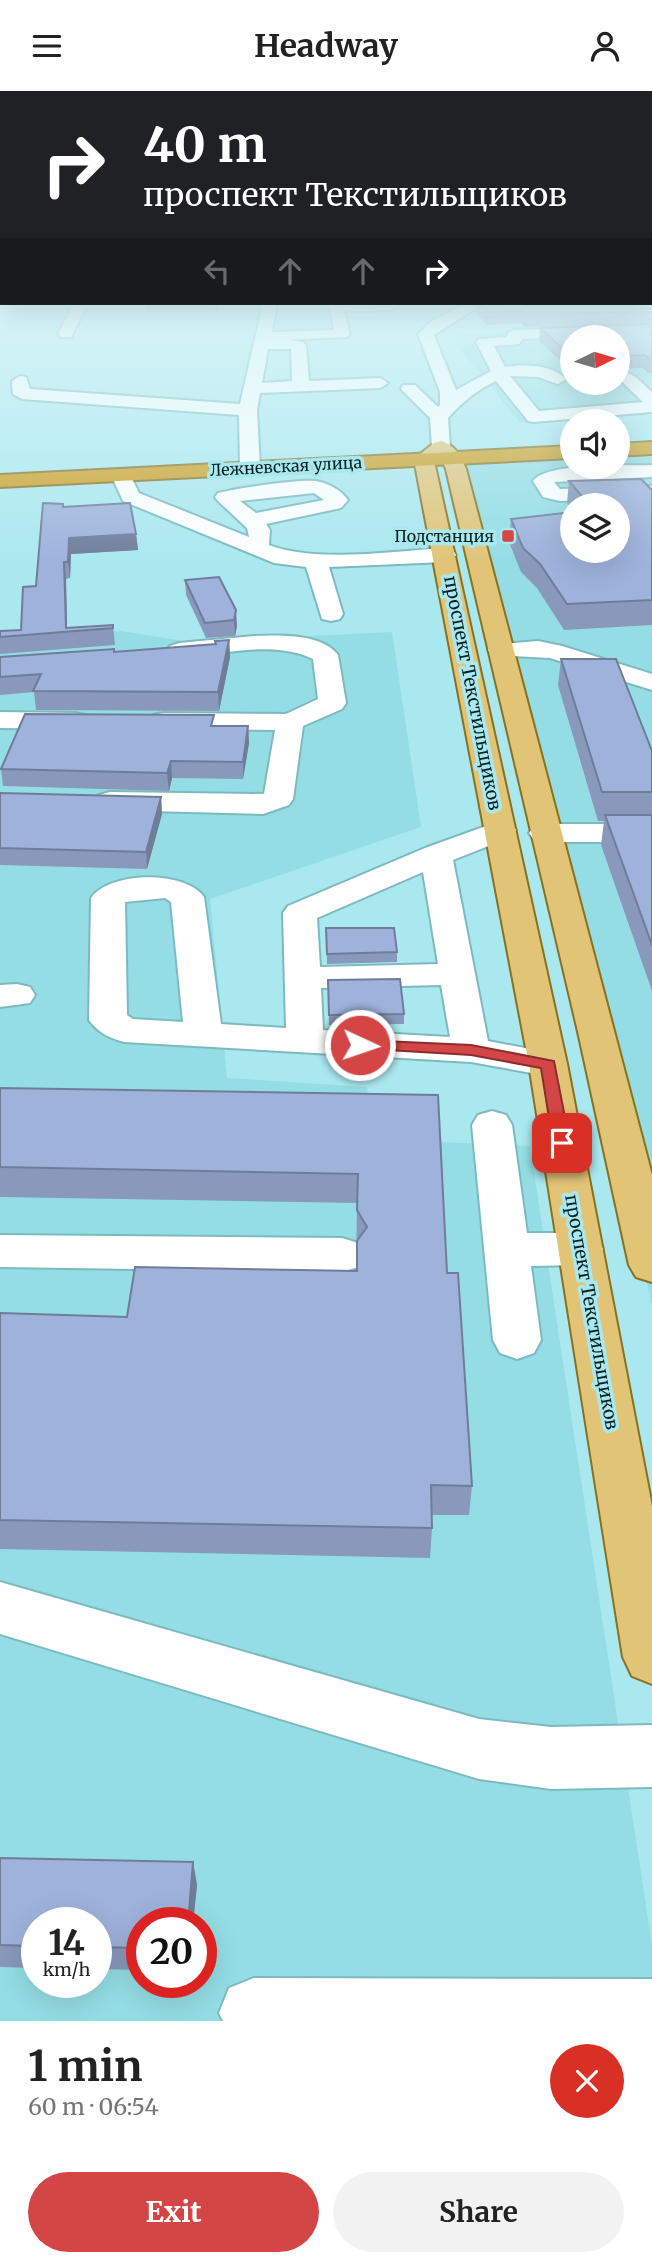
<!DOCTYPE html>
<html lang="en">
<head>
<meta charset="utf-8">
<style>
  body { margin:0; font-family:Merriweather,serif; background:#f2f2f2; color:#222; height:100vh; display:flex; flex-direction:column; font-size:26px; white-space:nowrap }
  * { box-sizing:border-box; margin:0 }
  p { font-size:23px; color:#767676 }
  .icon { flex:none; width:38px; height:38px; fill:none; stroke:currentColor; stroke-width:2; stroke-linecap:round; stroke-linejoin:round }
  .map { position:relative; height:1930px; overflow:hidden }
  .panel { display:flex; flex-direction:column; background:#fff; flex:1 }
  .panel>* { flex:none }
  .guide { position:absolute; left:0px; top:0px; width:653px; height:214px; box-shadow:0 7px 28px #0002; background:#202124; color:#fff; overflow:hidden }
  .needle { width:46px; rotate:85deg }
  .buttons { position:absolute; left:560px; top:234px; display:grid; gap:14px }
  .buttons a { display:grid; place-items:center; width:70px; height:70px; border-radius:50%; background:#fff; box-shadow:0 7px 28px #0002; font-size:35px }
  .speed { position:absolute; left:21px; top:1816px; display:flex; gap:14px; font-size:35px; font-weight:700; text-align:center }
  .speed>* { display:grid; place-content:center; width:91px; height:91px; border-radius:50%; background:#fff; box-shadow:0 7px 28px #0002; line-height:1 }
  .speed small { font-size:18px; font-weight:400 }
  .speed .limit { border:10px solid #d22; background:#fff; color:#111 }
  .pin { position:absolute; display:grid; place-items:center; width:60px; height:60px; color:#fff; margin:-30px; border-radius:14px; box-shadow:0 4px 10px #0006 }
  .me { position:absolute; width:77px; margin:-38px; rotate:93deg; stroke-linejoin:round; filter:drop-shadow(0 0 5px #0008) }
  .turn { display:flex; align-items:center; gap:24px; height:147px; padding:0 28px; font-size:32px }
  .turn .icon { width:91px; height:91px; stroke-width:2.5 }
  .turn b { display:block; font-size:49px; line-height:60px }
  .lanes { display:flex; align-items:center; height:66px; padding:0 28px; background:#0003; justify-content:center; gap:35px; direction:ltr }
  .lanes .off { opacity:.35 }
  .round { display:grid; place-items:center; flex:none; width:74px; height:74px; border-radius:37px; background:#f2f2f2 }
  .head { display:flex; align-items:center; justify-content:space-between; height:119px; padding:0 28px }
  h1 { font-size:42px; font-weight:700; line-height:52px }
  .action { display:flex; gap:14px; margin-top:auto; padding:14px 28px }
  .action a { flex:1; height:80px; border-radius:42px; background:#d44546; color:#fff; font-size:28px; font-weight:700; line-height:80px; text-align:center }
  .action a+a { background:#f2f2f2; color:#222 }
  header { display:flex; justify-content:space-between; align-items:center; height:91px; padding:0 28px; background:#fff; font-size:32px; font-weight:700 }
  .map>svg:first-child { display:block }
</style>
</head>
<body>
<header><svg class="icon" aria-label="menu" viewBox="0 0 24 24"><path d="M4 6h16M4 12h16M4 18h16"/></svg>Headway<svg class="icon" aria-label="person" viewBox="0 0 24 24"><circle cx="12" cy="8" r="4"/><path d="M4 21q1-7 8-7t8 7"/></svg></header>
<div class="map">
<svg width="652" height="1930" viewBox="0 0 652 1930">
  <rect width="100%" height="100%" fill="#aae8ef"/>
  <g fill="#94dde4" fill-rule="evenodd">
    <path d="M652,237v84l-132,11 -65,-80 2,-8zM572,247h46v45h-46z"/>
    <path d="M652,366v849l-187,-841 107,-5v7h46v-9zM572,415h46v45h-46z"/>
    <path d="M121,540l69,11 202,-10 29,195 -211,72 17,179 140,9 7,52 156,7 122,799v76h-652v-1382zM37,1832h59v60h-59zM142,1832h59v60h-59z"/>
  </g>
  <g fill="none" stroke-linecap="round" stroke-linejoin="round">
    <g stroke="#7dbac0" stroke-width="4">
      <g id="minor">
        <path d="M74,212h14l-17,34h-10l-3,-3z"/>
        <path d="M263,212h14l-5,29 62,-2 -5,-27h66l3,3 -7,4 -47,1 6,23 -3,3 -59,3 15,2 3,3 3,36 71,-3 8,5 -8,5 -120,5 -3,17 3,58 -3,4 -7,2 -10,-6 -1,-53 -217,-16 -9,-5 -1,-13 8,-5 6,1 4,12 210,15zM268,258h23l1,32 -30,2z"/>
        <path d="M467,212h17l-50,32 22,55 35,-19 -15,-29 3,-3 27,-2 3,-5 5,-2 138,-4v8l-130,5 -3,5 -25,2 11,21c19,-3 47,-3 61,12l-8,5 -20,-7 -28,-1 29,35 104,-9 -25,-24 1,-5c14,-3 23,11 33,19v20l-118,10 -6,-1 -32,-40c-19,9 -34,21 -48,37l2,29 -2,4h-14l-2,-4 -2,-29 -29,-29 2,-4h12l23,22 2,-2v-13l-22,-58 14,-13z"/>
        <path d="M652,374v12l-98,5 6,7 92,-3v12l-92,3 -17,-4 -10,-16c14,-19 94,-15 119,-16z"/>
        <path d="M121,378l7,2 11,22 110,44 -2,-9 -29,-27 -3,-4 3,-4c19,-5 80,-14 98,-12 12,2 25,9 32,19l-7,8 -75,16 4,6 -1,15c46,18 126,6 176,3l8,2 3,5 -3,5 -8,2 -116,5 14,47 -3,5 -9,2 -9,-2 -16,-52 -32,-4 -151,-62 -12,-26zM314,402l10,7 -68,13 -16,-12z"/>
        <path d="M254,545c24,-1 68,-3 84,19l8,48 -4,6 -39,17 -10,73 -4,6 -26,9 -153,-4 -11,-3 -4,-6 4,-6 11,-3 154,2 11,-64 -112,-1 -10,-2 -4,-6 4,-6 10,-2 123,1 32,-15 -5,-40c-40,-19 -92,-5 -134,0l-9,-3 -4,-5 4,-5 9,-3z"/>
        <path d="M538,550l24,5 90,28v16l-102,-32 -58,-3 -4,-5 4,-5z"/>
        <path d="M0,621l75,1 10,2 4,6 -4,6 -10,2 -75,-1z"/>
        <path d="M500,730l11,2 5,7 -5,7 -58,23 35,181 74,14 5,9 -5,9 -14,3 -77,-14 -347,-20c-14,-4 -26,-9 -35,-22l2,-122c19,-27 94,-28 113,-1l17,127 65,4 -3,-115 5,-7 137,-58zM423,781l15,92 -118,3 -3,-49zM165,807l6,4 12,120 -50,-3 -6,-4 -2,-113zM441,894l9,52 -127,-7 -2,-42z"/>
        <path d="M545,733h107v18h-107l-11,-2 -5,-7 5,-7z"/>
        <path d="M17,893l13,3 5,8 -5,8 -30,4v-22z"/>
        <path d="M492,1020l14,4 6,10 15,108h54l16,4 6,12 -6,12 -16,4 -50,1 10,74 -7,13 -17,6 -17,-6 -7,-13 -21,-215 6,-10z"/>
        <path d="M0,1144l342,3 16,5 6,12 -6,12 -16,5 -342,-5z"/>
        <path d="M0,1491l479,137 72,8 101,-2v62l-101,2 -72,-10 -479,-145z"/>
        <path d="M254,1887l398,1v42h-429l-4,-8 10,-25z"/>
      </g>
    </g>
    <g stroke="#88711f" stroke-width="4">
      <path id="major" d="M441,350c14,4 20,15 25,28l186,706v107l-16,-5 -7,-12 -50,-229 -133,-567 -6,-13 -6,5 133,603 85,442v178l-20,-8 -9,-19 -94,-593 -115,-605 20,-16z"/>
    </g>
    <g stroke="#88711f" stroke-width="4">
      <g id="highway">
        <path d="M652,351v12l-34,2v-12z"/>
        <path d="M572,355v12l-572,29v-12z"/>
      </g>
    </g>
    <use href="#minor" fill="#fff" fill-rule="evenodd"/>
    <use href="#major" fill="#e2c477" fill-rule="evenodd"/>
    <use href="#highway" fill="#ce9c1d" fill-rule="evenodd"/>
  </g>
  <g fill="#8899bc">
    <path d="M652,203v79h-4l-5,-5 -25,1v-31h-46v33l-33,-30 1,-13 87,-3 -102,2 -4,-4 -34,2 -12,-13 1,-9h175z"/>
    <path d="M218,212l-1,8 -70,1v-8z"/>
    <path d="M439,212h23l-3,1 -18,1z"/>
    <path d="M569,390l83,9v135l-88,5 -27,-42 -16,-16 -12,-30 2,-23 61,32 46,-45h-46v4l-5,-7z"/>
    <path d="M63,416l73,27 2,16 -67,4 -1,24 -4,1 1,49 46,-3 2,20 -115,9v-23l21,-1z"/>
    <path d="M219,486l18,49 -2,10 -29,2 -20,-43 -1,-15z"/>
    <path d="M229,549l1,17 -11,54 -183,-1 -2,-18 -34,3v-38l114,-5 101,-8v-3z"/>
    <path d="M561,568l91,92v240l-51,-146 3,-24h-6l-40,-136z"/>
    <path d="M214,635h34l1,17 -6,36 -71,-1 -3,13 -166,-5 -2,-17z"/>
    <path d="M0,702l161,4 1,17 -15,55 -147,-4z"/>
    <path d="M326,837l71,24v10l-70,2z"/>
    <path d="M328,889l76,34v10l-75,1z"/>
    <path d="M0,997l438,7 9,178 25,213 -3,29h-37v13l-2,30 -430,-9v-236l127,4 229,-46 1,-68 -357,-6z"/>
    <path d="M0,1767l193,4 4,23 -4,38h-51v47l-46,-1v-46h-59v45l-37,-1z"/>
  </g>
  <g fill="#6f7d99">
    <path d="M136,443l2,16 -67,4 -1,24 -2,-16 1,-24z"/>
    <path d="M64,471l2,17 1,52h-1z"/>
    <path d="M236,519l1,16 -2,10 -1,-16z"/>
    <path d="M229,549l1,17 -11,54 -1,-19z"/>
    <path d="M248,635l1,17 -6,36v-17z"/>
    <path d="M171,670l1,17 -3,13 -2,-18z"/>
    <path d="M161,706l1,17 -15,55 -1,-17z"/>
    <path d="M193,1771l4,23 -4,38h-5z"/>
  </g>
  <g fill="#9eb2db" stroke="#6f7d99" stroke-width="2">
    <path d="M651,203h1v18l-126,2 -4,-3 -34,1 -9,-9h172z"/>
    <path d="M147,212h70l-70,1z"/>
    <path d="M652,233v35h-2l-6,-4 -26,1v-18h-46v19l-32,-29z"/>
    <path d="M641,388l11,11v110l-85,4 -27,-40 -17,-16 -12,-29 61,-7v39h46v-45h-28l-21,-25z"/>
    <path d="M43,412l20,1v3l67,-4 6,31 -67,4 -1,24h-4l2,66 47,-3v3l-113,9v-6l21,-1 2,-43 13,-1z"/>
    <path d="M219,486l17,33 -2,10 -29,3 -20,-43z"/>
    <path d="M229,549l-11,52 -185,-1 8,-17 -41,3v-20l114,-8v3l102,-8 -1,-3z"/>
    <path d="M561,568h55l36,92v41h-50z"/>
    <path d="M25,623l189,1 -3,11h37l-5,36 -72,-1 -4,12 -166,-4z"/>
    <path d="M0,702l161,4 -15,55 -146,-4z"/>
    <path d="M605,724h47v130z"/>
    <path d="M326,837h68l3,24 -70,2z"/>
    <path d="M400,888l4,35 -75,1 -1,-35z"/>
    <path d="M0,997l438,7 9,178h11l14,213 -41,-1 1,43 -432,-8v-207l127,4 8,-50 222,4v-30l10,-14 -10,-17 1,-36 -358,-7z"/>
    <path d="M0,1767l193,4 -5,61h-46v25l-46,-1v-24h-59v23l-37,-1z"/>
  </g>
  <linearGradient id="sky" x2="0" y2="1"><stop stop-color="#a6afe8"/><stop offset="0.43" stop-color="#d9f5f8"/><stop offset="1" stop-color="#d9f5f8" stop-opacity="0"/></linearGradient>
  <rect width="652" height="473" fill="url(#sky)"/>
  <path fill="#d44546" stroke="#8a2d2e" stroke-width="2" d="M360,949l111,5 83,16 16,82 -8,6 -9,-6 -12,-75 -70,-13 -117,-7 -2,-3z"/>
  <rect fill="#d44546" stroke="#aae8ef" stroke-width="2.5" x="501" y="438" width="14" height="14" rx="3.5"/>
  <g text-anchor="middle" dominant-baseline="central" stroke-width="7" stroke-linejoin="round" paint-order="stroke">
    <g font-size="16" fill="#072123" stroke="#aae8ef">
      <text transform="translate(286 375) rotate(-3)">Лежневская улица</text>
    </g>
    <g font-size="16" fill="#072123" stroke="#aae8ef" text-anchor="end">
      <text x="494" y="445">Подстанция</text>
    </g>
    <g font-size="18" fill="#072123" stroke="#aae8ef">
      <text transform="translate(473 602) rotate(79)">проспект Текстильщиков</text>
      <text transform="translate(592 1221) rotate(80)">проспект Текстильщиков</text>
    </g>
  </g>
</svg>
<div class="buttons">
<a><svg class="needle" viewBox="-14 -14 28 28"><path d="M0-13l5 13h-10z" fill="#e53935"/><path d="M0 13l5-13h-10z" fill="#767676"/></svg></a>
<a><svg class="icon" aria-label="sound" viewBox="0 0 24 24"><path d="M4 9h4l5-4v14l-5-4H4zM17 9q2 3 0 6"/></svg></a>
<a><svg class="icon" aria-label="layers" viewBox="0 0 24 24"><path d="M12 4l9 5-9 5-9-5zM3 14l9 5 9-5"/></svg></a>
</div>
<div class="speed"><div>14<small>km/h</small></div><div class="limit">20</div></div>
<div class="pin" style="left:562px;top:1052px;background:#d93025"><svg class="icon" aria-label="arrive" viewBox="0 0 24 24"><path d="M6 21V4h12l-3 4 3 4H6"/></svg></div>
<svg class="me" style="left:360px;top:954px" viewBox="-20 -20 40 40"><circle r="17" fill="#d44546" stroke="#fff" stroke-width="3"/><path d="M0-11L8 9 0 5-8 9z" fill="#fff"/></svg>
<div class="guide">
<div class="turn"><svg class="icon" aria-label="right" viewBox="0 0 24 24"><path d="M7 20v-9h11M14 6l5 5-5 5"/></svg><div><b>40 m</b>проспект Текстильщиков</div></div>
<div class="lanes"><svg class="icon off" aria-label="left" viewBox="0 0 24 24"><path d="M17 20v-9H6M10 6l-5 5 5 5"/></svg><svg class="icon off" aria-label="ahead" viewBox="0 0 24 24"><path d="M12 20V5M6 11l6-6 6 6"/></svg><svg class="icon off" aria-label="ahead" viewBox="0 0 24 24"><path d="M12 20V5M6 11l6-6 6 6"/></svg><svg class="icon" aria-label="right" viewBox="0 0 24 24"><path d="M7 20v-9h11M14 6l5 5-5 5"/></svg></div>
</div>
</div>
<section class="panel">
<div class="head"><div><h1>1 min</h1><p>60 m · 06:54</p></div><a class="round" style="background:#d93025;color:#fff"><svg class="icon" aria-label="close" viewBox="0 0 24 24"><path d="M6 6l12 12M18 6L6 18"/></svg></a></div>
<div class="action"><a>Exit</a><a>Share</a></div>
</section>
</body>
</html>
